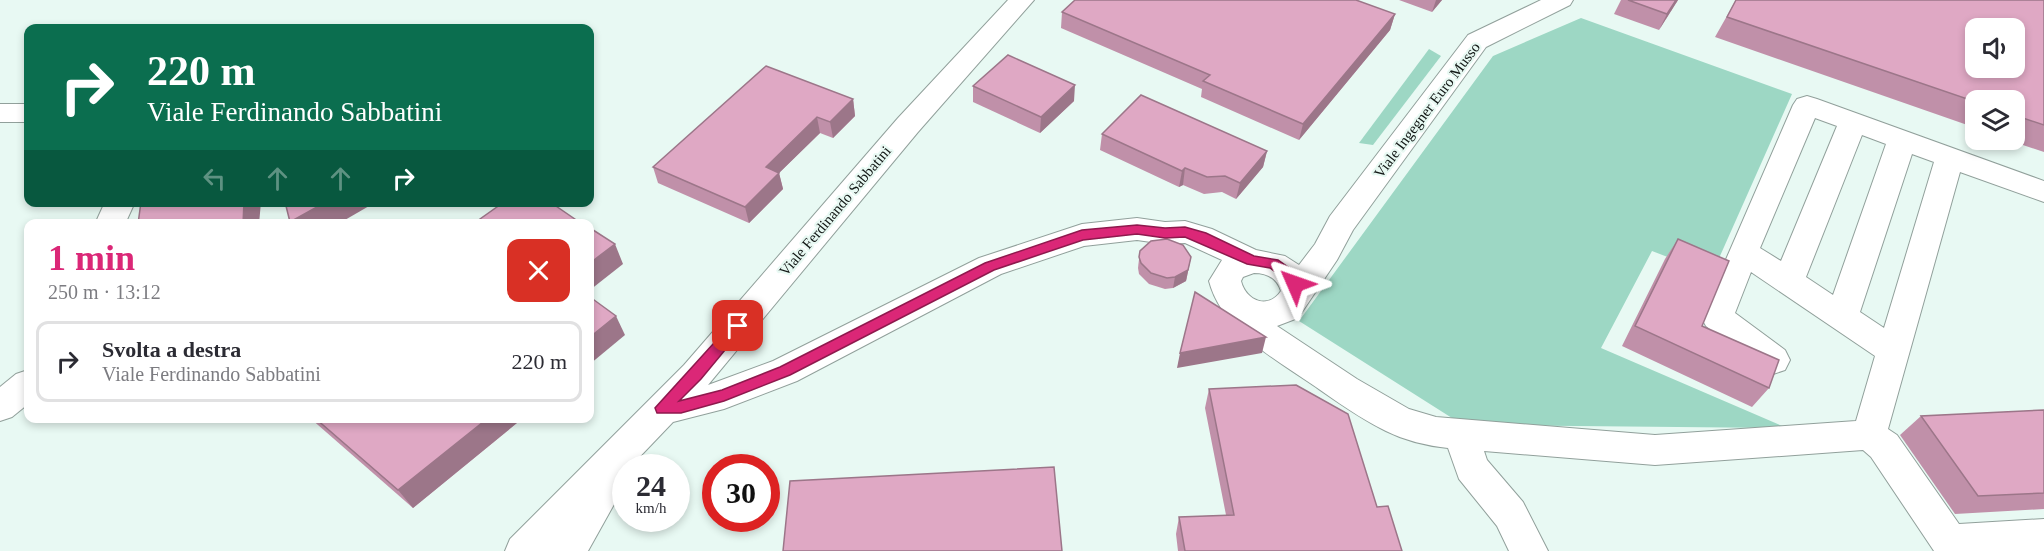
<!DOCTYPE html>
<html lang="it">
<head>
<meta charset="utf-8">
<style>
  body { margin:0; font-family:"Times New Roman",serif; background:#f2f2f3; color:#2b2b33; height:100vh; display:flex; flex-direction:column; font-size:22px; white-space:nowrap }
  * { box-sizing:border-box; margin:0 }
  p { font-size:20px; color:#7c7c81 }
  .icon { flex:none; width:33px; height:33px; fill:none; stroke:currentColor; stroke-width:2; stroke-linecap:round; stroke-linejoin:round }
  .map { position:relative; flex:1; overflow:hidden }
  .panel { position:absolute; left:24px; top:219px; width:570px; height:204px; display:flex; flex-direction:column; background:#fff; border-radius:12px; box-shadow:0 3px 9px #0003 }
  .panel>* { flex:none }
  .banner { position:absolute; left:24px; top:24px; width:570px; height:183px; border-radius:12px; box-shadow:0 3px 9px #0003; background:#0b6e4f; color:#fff; overflow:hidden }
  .buttons { position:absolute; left:1965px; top:18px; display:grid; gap:12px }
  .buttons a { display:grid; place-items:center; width:60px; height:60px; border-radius:12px; background:#fff; box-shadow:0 3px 9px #0003; font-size:30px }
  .speed { position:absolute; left:612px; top:454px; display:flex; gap:12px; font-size:30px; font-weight:700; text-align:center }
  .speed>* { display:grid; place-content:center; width:78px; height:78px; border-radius:50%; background:#fff; box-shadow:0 3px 9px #0003; line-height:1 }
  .speed small { font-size:15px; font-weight:400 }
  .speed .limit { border:9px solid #d22; background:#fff; color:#111 }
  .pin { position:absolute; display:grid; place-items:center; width:51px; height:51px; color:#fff; margin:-26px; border-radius:12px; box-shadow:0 3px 9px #0006 }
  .me { position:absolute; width:66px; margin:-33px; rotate:313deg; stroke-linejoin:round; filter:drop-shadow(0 0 4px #0008) }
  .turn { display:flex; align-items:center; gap:21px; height:126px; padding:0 24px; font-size:27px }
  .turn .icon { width:78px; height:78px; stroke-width:2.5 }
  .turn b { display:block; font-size:42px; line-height:51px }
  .lanes { display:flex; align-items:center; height:57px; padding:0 24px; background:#0003; justify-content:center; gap:30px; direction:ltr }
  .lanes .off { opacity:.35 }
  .round { display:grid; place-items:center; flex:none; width:63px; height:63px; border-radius:12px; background:#f2f2f3 }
  .summary { display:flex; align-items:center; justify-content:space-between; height:102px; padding:0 24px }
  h1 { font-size:36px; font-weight:600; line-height:45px; color:#db2777 }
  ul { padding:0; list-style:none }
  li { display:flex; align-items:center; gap:18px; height:81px; margin:0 12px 9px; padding:0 12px; border:3px solid #e1e1e2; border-radius:12px }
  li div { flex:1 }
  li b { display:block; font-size:22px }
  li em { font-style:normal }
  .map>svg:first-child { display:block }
</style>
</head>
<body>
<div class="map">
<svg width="2044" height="551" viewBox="0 0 2044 551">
  <rect width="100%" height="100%" fill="#e8f9f3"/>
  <g fill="#9dd7c4">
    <path d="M1581,18l211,76 -80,180 -60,-23 -51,97 186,80 -324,-3 -164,-104 194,-265z"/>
    <path d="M1429,49l12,7 -68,89 -14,-2z"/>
  </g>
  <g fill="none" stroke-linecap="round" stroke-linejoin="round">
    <g stroke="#91a09b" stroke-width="2">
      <g id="minor">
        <path d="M1008,0h26l-116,132 -210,253 65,-24 206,-103 103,-34 55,-6 28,4 20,-1 27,8 44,21 29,6 14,9 16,-21 15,-28 138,-181 73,-35h32l-3,5 -84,42 -133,183 -16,30 -39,58 -21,8 80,53 52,30 27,8 219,18 201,-14 19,-65 -124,-84 -16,41 50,37 5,10 -5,10 -12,4 -12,-4 -55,-44 -5,-9 92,-212 4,-6 10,-3 10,3 227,82v21l-84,-30 -72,257 9,6 62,89 85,-5v32h-110l-63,-94 -8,-7 -208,15 -171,-14 3,9 36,42 25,49h-39l-12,-25 -38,-47 -11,-31c-20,-2 -44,-8 -62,-17 -25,-12 -50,-30 -73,-46 -40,-27 -91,-55 -104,-104l13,-21 -37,-17 -20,1 -28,-4 -53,6 -83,28 -204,107 -73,28 -51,13 -44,46h-3v3l-8,9 4,10 -34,61h-83l5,-12 174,-174 214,-247zM1815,118l22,8 -56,135 -21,-13zM1862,135l24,9 -53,151 -27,-18zM1912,154l22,8 -50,166 -24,-16zM1254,273c13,0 23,5 27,18 -13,19 -35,10 -40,-10l2,-4z"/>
        <rect x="0" y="104" width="28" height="18"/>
        <path d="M105,202h30l-10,22h-30z"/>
        <path d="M28,370v34l-16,13 -12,4v-34l16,-13z"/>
      </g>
    </g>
    <use href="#minor" fill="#fff" fill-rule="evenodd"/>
  </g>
  <g fill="#c090a9">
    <path d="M1399,0h43l-10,12z"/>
    <path d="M1621,0h57l-19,30 -45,-16z"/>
    <path d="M1736,0h308v152l-36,-12h6v-40h-38v28l-261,-91z"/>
    <path d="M1062,12l333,2 -5,16 -91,110 -98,-43 1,-8 -141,-61z"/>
    <path d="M973,86l101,15 -34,32 -67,-31z"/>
    <path d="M853,99l2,17 -22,22 -13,-5 -41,40 4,16 -34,34 -91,-40 -5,-16z"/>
    <path d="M1102,134l165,17 -4,16 -27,32 -14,-7 -18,2 -21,-9 -4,2 -79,-37z"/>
    <path d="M1678,239l24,87 67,62 -17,19 -130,-61 43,-87z"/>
    <path d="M1140,251l51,6 -5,24 -13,7 -8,1 -16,-5 -10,-10 -1,-6z"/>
    <path d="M1209,389l168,118 25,44h-224l-2,-17 3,-17 47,-2 -21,-107z"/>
    <path d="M2044,410v99l-89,5 -55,-79 21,-19z"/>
    <path d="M310,418h213l-110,90z"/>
  </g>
  <g fill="#9c7689">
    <path d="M1436,0h6l-10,12z"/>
    <path d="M1676,0h2l-19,30 8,-16z"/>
    <path d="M1395,14l-5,16 -91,110 4,-16z"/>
    <path d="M1075,85l-1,16 -34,32 1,-16z"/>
    <path d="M853,99l2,17 -22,22 -3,-16z"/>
    <path d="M817,117l3,16 -41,40 4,16 -34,34 -4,-16 21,-40z"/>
    <path d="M1267,151l-4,16 -27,32 4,-16z"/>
    <path d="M1185,168l-2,17 -4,2 3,-16z"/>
    <path d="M244,202h17l-2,22h-16z"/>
    <path d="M326,202h50l-38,22h-47l-1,-2z"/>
    <path d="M615,244l8,20 -33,26v-27z"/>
    <path d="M1191,257l-5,24 -13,7 2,-11z"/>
    <path d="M616,316l9,19 -35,29v-27z"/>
    <path d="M1266,337l-4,16 -85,15 3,-15z"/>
    <path d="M488,418h35l-110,90 -15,-18z"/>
  </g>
  <g fill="#dfa8c4" stroke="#9c7689" stroke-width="1.5" fill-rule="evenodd">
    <path d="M1075,0h281l39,14 -92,110 -100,-43 7,-6 -148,-63z"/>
    <path d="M1628,0h48l-9,14z"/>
    <path d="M1736,0h308v125l-30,-10v-15h-38v2l-249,-85zM1976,28h38v40h-38z"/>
    <path d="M1008,55l67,30 -34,32 -68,-31z"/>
    <path d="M766,66l87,33 -23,23 -13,-5 -51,50 13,6 -34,34 -92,-40z"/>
    <path d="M1141,95l126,56 -27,32 -15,-7 -18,1 -22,-9 -3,3 -80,-37z"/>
    <path d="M141,202h103l-1,22h-105z"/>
    <path d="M285,202h41l-36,20z"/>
    <path d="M504,202h46l32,22h-109z"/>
    <path d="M590,228l25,16 -25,19z"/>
    <path d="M1167,239l16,6 8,12 -3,13 -13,7 -8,1 -16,-5 -10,-10 -2,-6 1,-6 11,-10z"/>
    <path d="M1678,239l51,22 -27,65 77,34 -10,28 -134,-62z"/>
    <path d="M1195,292l71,45 -86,16z"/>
    <path d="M590,297l26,19 -26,21z"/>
    <path d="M1296,385l52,29 29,93 11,-1 14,45h-217l-6,-34 55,-2 -25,-126z"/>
    <path d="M2044,410v83l-66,3 -57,-80z"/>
    <path d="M315,418h173l-90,72z"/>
    <path d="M1054,467l8,84h-279l7,-70z"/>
  </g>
  <path fill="#db2777" stroke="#8e194d" stroke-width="1.5" d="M1137,225l28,3 20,-1 21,6 48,23 24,4 17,12 7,12 -7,5 -5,-2 -4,-8 -16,-11 -23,-4 -62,-27 -20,1 -28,-4 -54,6 -89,30 -204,105 -66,26 -43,12h-24l-2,-5 78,-86h10l2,4 -44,53 -22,22 43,-11 58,-23 205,-104 97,-33z"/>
  <g text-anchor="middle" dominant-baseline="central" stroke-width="4.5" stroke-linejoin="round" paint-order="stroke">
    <g font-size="15" fill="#111614" stroke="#e8f9f3">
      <text transform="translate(1427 110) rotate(-53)">Viale Ingegner Euro Musso</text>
      <text transform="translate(835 211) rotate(-50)">Viale Ferdinando Sabbatini</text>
    </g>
  </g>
</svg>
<div class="buttons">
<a><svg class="icon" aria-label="sound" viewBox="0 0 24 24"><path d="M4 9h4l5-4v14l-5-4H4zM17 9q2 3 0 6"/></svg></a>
<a><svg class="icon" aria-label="layers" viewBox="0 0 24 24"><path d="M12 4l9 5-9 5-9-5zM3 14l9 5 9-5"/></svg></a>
</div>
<div class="speed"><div>24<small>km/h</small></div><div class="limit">30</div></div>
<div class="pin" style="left:738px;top:326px;background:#d93025"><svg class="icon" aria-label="arrive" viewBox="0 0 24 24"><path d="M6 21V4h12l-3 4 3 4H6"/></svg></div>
<svg class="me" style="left:1295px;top:284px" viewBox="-20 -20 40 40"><path d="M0-17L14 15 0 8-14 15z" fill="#db2777" stroke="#fff" stroke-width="4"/></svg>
<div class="banner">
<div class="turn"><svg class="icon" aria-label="right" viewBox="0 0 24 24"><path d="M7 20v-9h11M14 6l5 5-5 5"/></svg><div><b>220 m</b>Viale Ferdinando Sabbatini</div></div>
<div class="lanes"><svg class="icon off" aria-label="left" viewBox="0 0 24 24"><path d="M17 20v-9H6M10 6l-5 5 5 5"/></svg><svg class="icon off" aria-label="ahead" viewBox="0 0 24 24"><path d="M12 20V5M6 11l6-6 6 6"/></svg><svg class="icon off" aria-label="ahead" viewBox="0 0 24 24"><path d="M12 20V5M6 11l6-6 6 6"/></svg><svg class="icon" aria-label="right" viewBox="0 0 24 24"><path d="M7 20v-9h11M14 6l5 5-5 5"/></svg></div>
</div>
<section class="panel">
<div class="summary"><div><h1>1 min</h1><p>250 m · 13:12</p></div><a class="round" style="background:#d93025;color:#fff"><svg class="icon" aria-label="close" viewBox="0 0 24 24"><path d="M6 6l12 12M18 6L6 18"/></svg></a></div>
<ul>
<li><svg class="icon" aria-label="right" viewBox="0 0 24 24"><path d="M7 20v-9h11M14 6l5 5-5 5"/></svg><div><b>Svolta a destra</b><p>Viale Ferdinando Sabbatini</p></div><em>220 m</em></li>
</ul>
</section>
</div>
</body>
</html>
